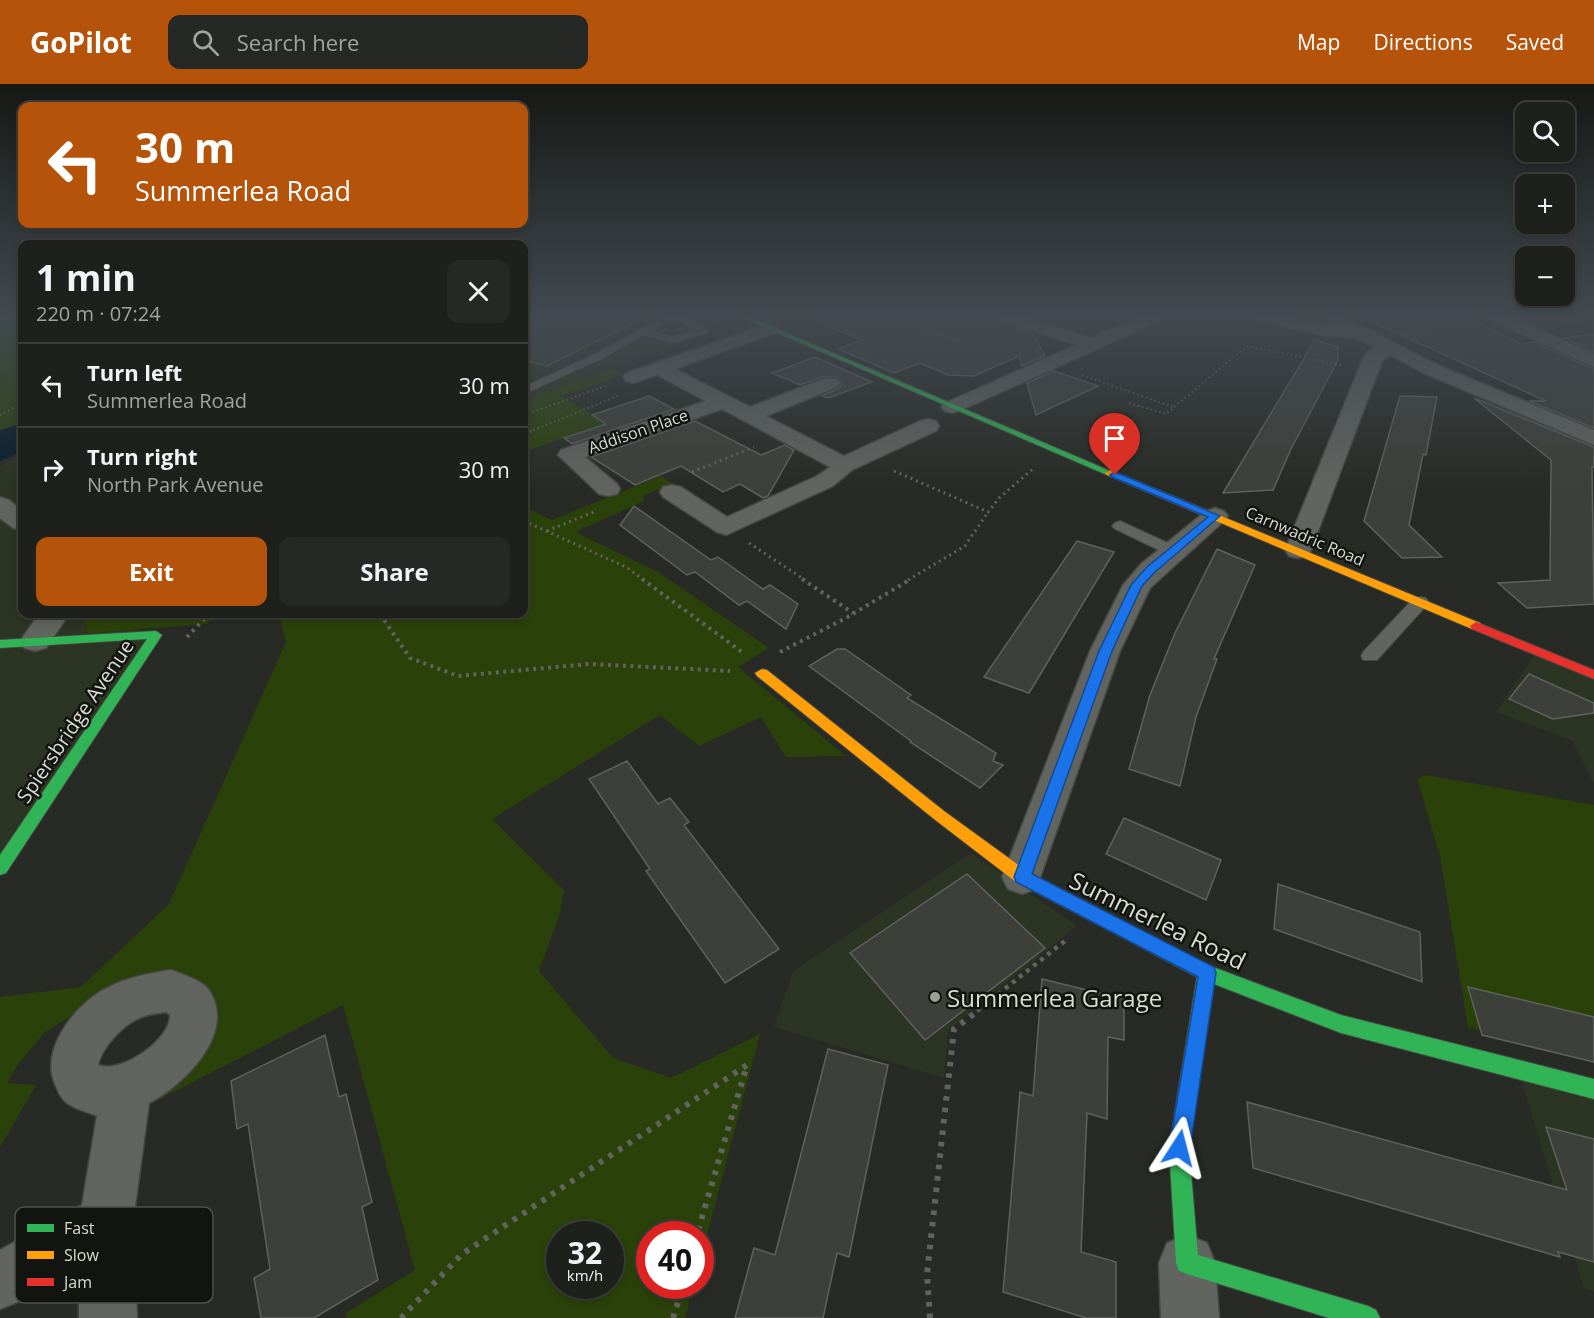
<!DOCTYPE html>
<html lang="en">
<head>
<meta charset="utf-8">
<style>
  body { margin:0; font-family:"Open Sans",sans-serif; background:#262825; color:#f1f3f6; height:100vh; display:flex; flex-direction:column; font-size:22px; white-space:nowrap }
  * { box-sizing:border-box; margin:0 }
  p { font-size:20px; color:#a1a3a3 }
  .icon { flex:none; width:33px; height:33px; fill:none; stroke:currentColor; stroke-width:2; stroke-linecap:round; stroke-linejoin:round }
  .map { position:relative; flex:1; overflow:hidden }
  .panel { position:absolute; left:18px; top:156px; width:510px; height:378px; display:flex; flex-direction:column; background:#1e201c; border-radius:12px; box-shadow:0 3px 9px #0003,0 0 0 2px #3c3e3b }
  .panel>* { flex:none }
  .banner { position:absolute; left:18px; top:18px; width:510px; height:126px; border-radius:12px; box-shadow:0 3px 9px #0003,0 0 0 2px #3c3e3b; background:#b45309; color:#fff; overflow:hidden }
  .tools { position:absolute; left:1515px; top:18px; display:grid; gap:12px }
  .tools a { display:grid; place-items:center; width:60px; height:60px; border-radius:12px; background:#1e201c; box-shadow:0 3px 9px #0003,0 0 0 2px #3c3e3b; font-size:30px }
  .speed { position:absolute; left:546px; top:1137px; display:flex; gap:12px; font-size:30px; font-weight:700; text-align:center }
  .speed>* { display:grid; place-content:center; width:78px; height:78px; border-radius:50%; background:#1e201c; box-shadow:0 3px 9px #0003,0 0 0 2px #3c3e3b; line-height:1 }
  .speed small { font-size:15px; font-weight:400 }
  .speed .limit { border:9px solid #d22; background:#fff; color:#111 }
  .pin { position:absolute; display:grid; place-items:center; width:51px; height:51px; color:#fff; margin:-62px -26px; border-radius:50% 50% 50% 0; rotate:-45deg; box-shadow:0 0 6px #0007 }
  .pin .icon { rotate:45deg }
  .me { position:absolute; width:66px; margin:-33px; rotate:9deg; stroke-linejoin:round; filter:drop-shadow(0 0 4px #0008) }
  .turn { display:flex; align-items:center; gap:21px; height:126px; padding:0 18px; font-size:27px }
  .turn .icon { width:78px; height:78px; stroke-width:2.5 }
  .turn b { display:block; font-size:42px; line-height:51px }
  .round { display:grid; place-items:center; flex:none; width:63px; height:63px; border-radius:12px; background:#262825 }
  .summary { display:flex; align-items:center; justify-content:space-between; height:102px; padding:0 18px }
  h1 { font-size:36px; font-weight:700; line-height:45px }
  .button { display:flex; gap:12px; margin-top:auto; padding:12px 18px }
  .button a { flex:1; height:69px; border-radius:12px; background:#b45309; color:#fff; font-size:24px; font-weight:700; line-height:69px; text-align:center }
  .button a+a { background:#262825; color:#f1f3f6 }
  ul { padding:0; list-style:none }
  li { display:flex; align-items:center; gap:18px; height:84px; padding:0 18px; border-top:2px solid #3c3e3b }
  li div { flex:1 }
  li b { display:block; font-size:22px }
  li em { font-style:normal }
  header { display:flex; align-items:center; gap:36px; box-sizing:border-box; height:84px; padding:0 30px; background:#b45309; color:#fff }
  header strong { font-size:28px }
  nav { display:flex; gap:33px; margin-inline-start:auto; font-size:21px }
  .search { width:420px; height:54px; background:#262825; display:flex; align-items:center; gap:15px; box-sizing:border-box; padding:0 21px; border-radius:12px; color:#a1a3a3; font-size:22px }
  .map>svg:first-child { display:block }
</style>
</head>
<body>
<header>
<strong>GoPilot</strong>
<div class="search"><svg class="icon" aria-label="search" viewBox="0 0 24 24"><circle cx="10" cy="10" r="6"/><path d="M15 15l6 6"/></svg>Search here</div>
<nav><a>Map</a><a>Directions</a><a>Saved</a></nav>
</header>
<div class="map">
<svg width="1594" height="1234" viewBox="0 0 1594 1234">
  <rect width="100%" height="100%" fill="#282b25"/>
  <g fill="#2c3423">
    <path d="M524,231h190l14,12 -204,73z"/>
    <path d="M22,369v161h66l-3,5 69,14 -154,229v-396z"/>
    <path d="M1537,567l57,24v108l-21,-42 -77,-29z"/>
    <path d="M971,769l106,73 -129,104 -4,48 -170,-51 19,-56z"/>
    <path d="M1518,985l76,20v203l-10,-4z"/>
  </g>
  <g fill="#2b410a" fill-rule="evenodd">
    <path d="M16,231h6v130l-22,14v-134z"/>
    <path d="M1509,231h85v16l-25,-8 -47,-3z"/>
    <path d="M611,285l13,5 -62,22 43,27 -81,29v-52z"/>
    <path d="M661,392l11,8 -29,12 1,5 -69,31 83,40 111,76 -31,19 108,89 -60,1 -25,-40 -62,29 -39,-31 -168,104 72,71 -5,26 -20,55 74,87 58,20 89,-44 -59,224 -1,-24h-50v52h43l-8,32h-338l-1,-5 69,-43 -72,-265 -185,95 13,-21 40,-33 8,-36 -21,-27h-76l-78,50 -27,33 -10,17 29,2 -36,62v-150l81,-10 88,-83 117,-262 -7,-28h245v-107l28,13zM560,1150h50v52h-50z"/>
    <path d="M88,530h129l-10,10 -119,9 -3,-14z"/>
    <path d="M1426,691l168,30v253l-126,-31 -28,-171 -23,-77z"/>
  </g>
  <g fill="none" stroke-linecap="round" stroke-linejoin="round">
    <path fill="#081b2c" fill-rule="evenodd" d="M22,339v29l-22,9v-31z"/>
  </g>
  <g fill="#3d403a" stroke="#5e615c" stroke-width="1.5">
    <path d="M524,231h126l-103,51 -23,-6z"/>
    <path d="M801,231h193l3,6 36,12 12,23 -23,10 -3,-10 -45,20 -26,-1 -28,-12 -26,10 -56,-24 23,-9z"/>
    <path d="M1357,231h104l60,29 13,-2 60,27v59l-65,-27h17z"/>
    <path d="M1594,250v18l-29,-14z"/>
    <path d="M1315,256l23,7v13l-47,89 -18,41 -50,3z"/>
    <path d="M815,273l57,25 -44,16 -6,-2 16,-7 4,-5 -5,-7h-15l-22,8 -28,-12z"/>
    <path d="M1054,287l44,15 -62,29 -9,-32z"/>
    <path d="M649,312l25,13 -102,35 -8,-6 42,-14 -14,-9z"/>
    <path d="M1400,312l37,1 -11,58 -3,-1 -14,71 33,32 -40,1 -38,-37z"/>
    <path d="M1474,314l120,49v20h-2l2,137 -67,4 -29,-25 52,-3 1,-120z"/>
    <path d="M695,337l66,34 24,-10 9,5 -26,46 -5,2 -23,-14 -17,8 -42,-26 -46,19 -44,-28z"/>
    <path d="M634,422l77,54 7,-3 45,32 7,-4 28,19 -12,25 -39,-28 -8,4 -44,-33 -8,3 -67,-50z"/>
    <path d="M1077,457l37,11 -85,141 -45,-16z"/>
    <path d="M1217,465l38,16 -41,94h3l-21,58 -16,69 -51,-17 21,-74 25,-62z"/>
    <path d="M837,565h8l66,46 -4,3 89,55 -3,8 10,4 -23,23 -70,-46 1,-1 -102,-75z"/>
    <path d="M1529,590l65,29v10l-41,6 -44,-20z"/>
    <path d="M627,677l31,43 12,-6 19,24 -5,3 95,124 -54,34 -79,-112 4,-2 -61,-90z"/>
    <path d="M1124,734l97,42 -15,40 -100,-46z"/>
    <path d="M967,790l78,74 -120,92 -75,-87z"/>
    <path d="M1278,800l142,48 2,50 -148,-53z"/>
    <path d="M1042,895l82,20v41l-16,-3 -1,82 -20,-6 -6,139 35,10v56h-30l-83,-26 17,-200 13,4z"/>
    <path d="M1468,903l126,30v45l-112,-27z"/>
    <path d="M325,951l14,62 7,-3 26,108 -10,5 16,73 -64,38h-53l-7,-40 16,-9 -22,-145 -11,5 -6,-48z"/>
    <path d="M828,965l60,16 -39,192 -12,-4 -14,65h-88l19,-70 21,7z"/>
    <path d="M1247,1018l320,88 -21,-63 48,12v123l-36,-10 2,5 -307,-89z"/>
  </g>
  <g fill="none" stroke-linecap="round" stroke-linejoin="round">
    <g stroke="#454742" stroke-width="2">
      <g id="lane">
        <path d="M666,231h14l26,11 2,7 -37,10 -27,-8 -41,23 -79,36v-7l71,-33zM673,235l24,11v1l-26,6 -19,-6z"/>
        <path d="M1120,437l59,27 2,3 -2,3h-12l-52,-25 -3,-3 3,-3z"/>
        <path d="M1420,513l6,1 3,4 -3,4 -49,54h-14l-2,-4 2,-4 51,-54z"/>
      </g>
    </g>
    <g stroke="#454742" stroke-width="3">
      <g id="street">
        <path d="M0,231h11l-3,4 -8,2z"/>
        <path d="M996,231h25l70,23 53,-23h23l-3,4 -205,92 -7,2 -7,-2 -4,-4 4,-4 131,-58 -78,-26z"/>
        <path d="M1252,231h29l54,11 -17,-11h22l100,51 154,64v15l-168,-71 -36,-19 -8,6 -71,189 -4,6 -9,2 -9,-2 -4,-6 77,-189 6,-10 8,-3 -21,-11 -30,-1 -70,-17z"/>
        <path d="M1485,231h23l86,39v13l-106,-48z"/>
        <path d="M769,240l6,1 3,4 -3,4 -100,36 75,38 73,-28h14l3,4 -3,4 -71,29 78,40 76,-35 8,-2 8,2 3,5 -3,5 -84,39 -19,16 -107,49 -9,-3 -54,-35 -3,-5 3,-5 9,-2 9,2 46,30 90,-41 13,-9 -108,-58 -137,48 32,27 3,5 -3,5 -9,2 -9,-2 -41,-39 3,-5 145,-49 -49,-26 -24,8 -7,-2 -3,-4 3,-4z"/>
        <path d="M0,413l9,3 13,11v20l-9,-3 -13,-10z"/>
        <path d="M1215,424l9,3 4,5 -4,5 -74,67 -30,63 -84,238 -14,5 -14,-5 -6,-12 88,-226 33,-66 18,-21 65,-53z"/>
        <path d="M39,530h30l-23,34 -11,3 -11,-3 -4,-7z"/>
        <path d="M171,886c11,4 30,10 37,19 31,43 -25,97 -59,114l-16,118 4,97h-58v-51l-59,34 -20,8v-59l82,-45 15,-89c-9,-4 -22,-7 -30,-13 -6,-4 -9,-12 -12,-19 -15,-35 20,-79 50,-95 20,-11 43,-16 66,-19zM166,928l4,3c1,25 -49,59 -72,50 4,-18 26,-42 44,-48 7,-3 16,-4 24,-5z"/>
        <path d="M1187,1151l20,8 8,20 4,55h-58l-2,-55 8,-20z"/>
      </g>
    </g>
    <g stroke="#454742" stroke-width="2">
      <g id="fast">
        <path d="M736,231h8l371,158 -8,2z"/>
        <path d="M156,547l6,4 -156,238 -6,2v-20l147,-216 -147,9v-8z"/>
        <path d="M1122,837l91,46 128,48 253,64v20l-253,-66 -127,-49 -25,164 9,107 170,51 8,4 4,8h-51l-142,-44 -8,-3 -3,-8 -7,-115 28,-171 -81,-43 -3,-5 3,-5z"/>
      </g>
    </g>
    <g stroke="#454742" stroke-width="2">
      <g id="slow">
        <path d="M1110,386l370,153 2,3 -2,3h-8l-365,-154 -2,-2z"/>
        <path d="M762,585l5,1 177,141 84,61 100,52 3,5 -3,5 -6,3 -6,-3 -100,-52 -82,-63 -177,-143 -2,-3z"/>
      </g>
    </g>
    <g stroke="#454742" stroke-width="2">
      <path id="jam" d="M1476,538l118,48v9l-122,-50 -2,-3z"/>
    </g>
    <g stroke="#61635f" stroke-width="2" stroke-dasharray="1.5 3" stroke-linecap="butt">
      <path d="M887,231l81,29"/>
      <path d="M901,236l18,-5"/>
      <path d="M1414,249l35,-10 22,-1"/>
      <path d="M1082,291l91,32"/>
      <path d="M1129,319l37,11 81,-68 94,19"/>
      <path d="M0,331l22,-12"/>
      <path d="M524,331l85,-30"/>
      <path d="M529,348l91,-37"/>
    </g>
    <g stroke="#61635f" stroke-width="3" stroke-dasharray="2 4" stroke-linecap="butt">
      <path d="M524,350l9,-4"/>
      <path d="M894,387l94,41 11,-14 35,-30"/>
      <path d="M692,388l62,-25"/>
      <path d="M524,437l102,46 18,13"/>
      <path d="M547,447l49,-20"/>
      <path d="M749,459l56,37"/>
      <path d="M908,496l57,-34 23,-34"/>
    </g>
    <g stroke="#61635f" stroke-width="4" stroke-dasharray="3 4.5" stroke-linecap="butt">
      <path d="M642,495l100,73"/>
      <path d="M802,495l51,34"/>
      <path d="M380,530l30,44 48,18 131,-12 141,7"/>
      <path d="M187,553l22,-23"/>
      <path d="M780,568l66,-34 65,-39"/>
    </g>
    <path stroke="#61635f" stroke-width="4.5" stroke-dasharray="4 5" stroke-linecap="butt" d="M977,927l89,-71"/>
    <g stroke="#61635f" stroke-width="6" stroke-dasharray="4.5 7" stroke-linecap="butt">
      <path d="M401,1234l61,-64 285,-189 -50,169"/>
      <path d="M673,1234l10,-32"/>
      <path d="M930,1234l-3,-44 27,-245 25,-19"/>
    </g>
    <use href="#lane" fill="#626460" fill-rule="evenodd"/>
    <use href="#street" fill="#626460" fill-rule="evenodd"/>
    <use href="#fast" fill="#30b455" fill-rule="evenodd"/>
    <use href="#slow" fill="#ff9f0a" fill-rule="evenodd"/>
    <use href="#jam" fill="#e5322d" fill-rule="evenodd"/>
  </g>
  <linearGradient id="sky" x2="0" y2="1"><stop stop-color="#161814"/><stop offset="0.57" stop-color="#424a51"/><stop offset="1" stop-color="#424a51" stop-opacity="0"/></linearGradient>
  <rect width="1594" height="404" fill="url(#sky)"/>
  <path fill="#1a73e8" stroke="#114b97" stroke-width="1.5" d="M1115,388l105,44 -65,56 -13,14 -30,65 -80,223 182,93 2,6 -26,175 -3,8 -8,3 -7,-3 -3,-8 29,-171 -182,-95 -2,-5 85,-226 32,-66 16,-18 61,-50 -96,-40 -2,-2z"/>
  <circle fill="#9a9e97" stroke="#12150f" stroke-width="2" cx="935" cy="913" r="6"/>
  <g text-anchor="middle" dominant-baseline="central" stroke-width="5" stroke-linejoin="round" paint-order="stroke">
    <g font-size="16" fill="#d8dcd4" stroke="#12150f">
      <text transform="translate(638 347) rotate(-19)">Addison Place</text>
      <text transform="translate(1305 452) rotate(23)">Carnwadric Road</text>
    </g>
    <g font-size="20" fill="#d8dcd4" stroke="#12150f">
      <text transform="translate(75 637) rotate(-56)">Spiersbridge Avenue</text>
    </g>
    <g font-size="24" fill="#d8dcd4" stroke="#12150f">
      <text transform="translate(1158 836) rotate(26)">Summerlea Road</text>
    </g>
    <g font-size="24" fill="#d8dcd4" stroke="#12150f" text-anchor="start">
      <text x="947" y="913">Summerlea Garage</text>
    </g>
  </g>
  <rect x="15" y="1123" width="198" height="96" rx="9" fill="#12150f" stroke="#4d514a" stroke-width="1.5"/>
  <rect x="27" y="1140" width="27" height="8" fill="#30b455"/>
  <rect x="27" y="1167" width="27" height="8" fill="#ff9f0a"/>
  <rect x="27" y="1194" width="27" height="8" fill="#e5322d"/>
  <g font-size="16" fill="#d8dcd4">
    <text x="64" y="1150">Fast</text>
    <text x="64" y="1177">Slow</text>
    <text x="64" y="1204">Jam</text>
  </g>
</svg>
<div class="tools">
<a><svg class="icon" aria-label="search" viewBox="0 0 24 24"><circle cx="10" cy="10" r="6"/><path d="M15 15l6 6"/></svg></a>
<a>+</a>
<a>−</a>
</div>
<div class="speed"><div>32<small>km/h</small></div><div class="limit">40</div></div>
<div class="pin" style="left:1115px;top:391px;background:#d93025"><svg class="icon" aria-label="arrive" viewBox="0 0 24 24"><path d="M6 21V4h12l-3 4 3 4H6"/></svg></div>
<svg class="me" style="left:1179px;top:1064px" viewBox="-20 -20 40 40"><path d="M0-17L14 15 0 8-14 15z" fill="#1a73e8" stroke="#fff" stroke-width="4"/></svg>
<div class="banner">
<div class="turn"><svg class="icon" aria-label="left" viewBox="0 0 24 24"><path d="M17 20v-9H6M10 6l-5 5 5 5"/></svg><div><b>30 m</b>Summerlea Road</div></div>
</div>
<section class="panel">
<div class="summary"><div><h1>1 min</h1><p>220 m · 07:24</p></div><a class="round"><svg class="icon" aria-label="close" viewBox="0 0 24 24"><path d="M6 6l12 12M18 6L6 18"/></svg></a></div>
<ul>
<li><svg class="icon" aria-label="left" viewBox="0 0 24 24"><path d="M17 20v-9H6M10 6l-5 5 5 5"/></svg><div><b>Turn left</b><p>Summerlea Road</p></div><em>30 m</em></li>
<li><svg class="icon" aria-label="right" viewBox="0 0 24 24"><path d="M7 20v-9h11M14 6l5 5-5 5"/></svg><div><b>Turn right</b><p>North Park Avenue</p></div><em>30 m</em></li>
</ul>
<div class="button"><a>Exit</a><a>Share</a></div>
</section>
</div>
</body>
</html>
